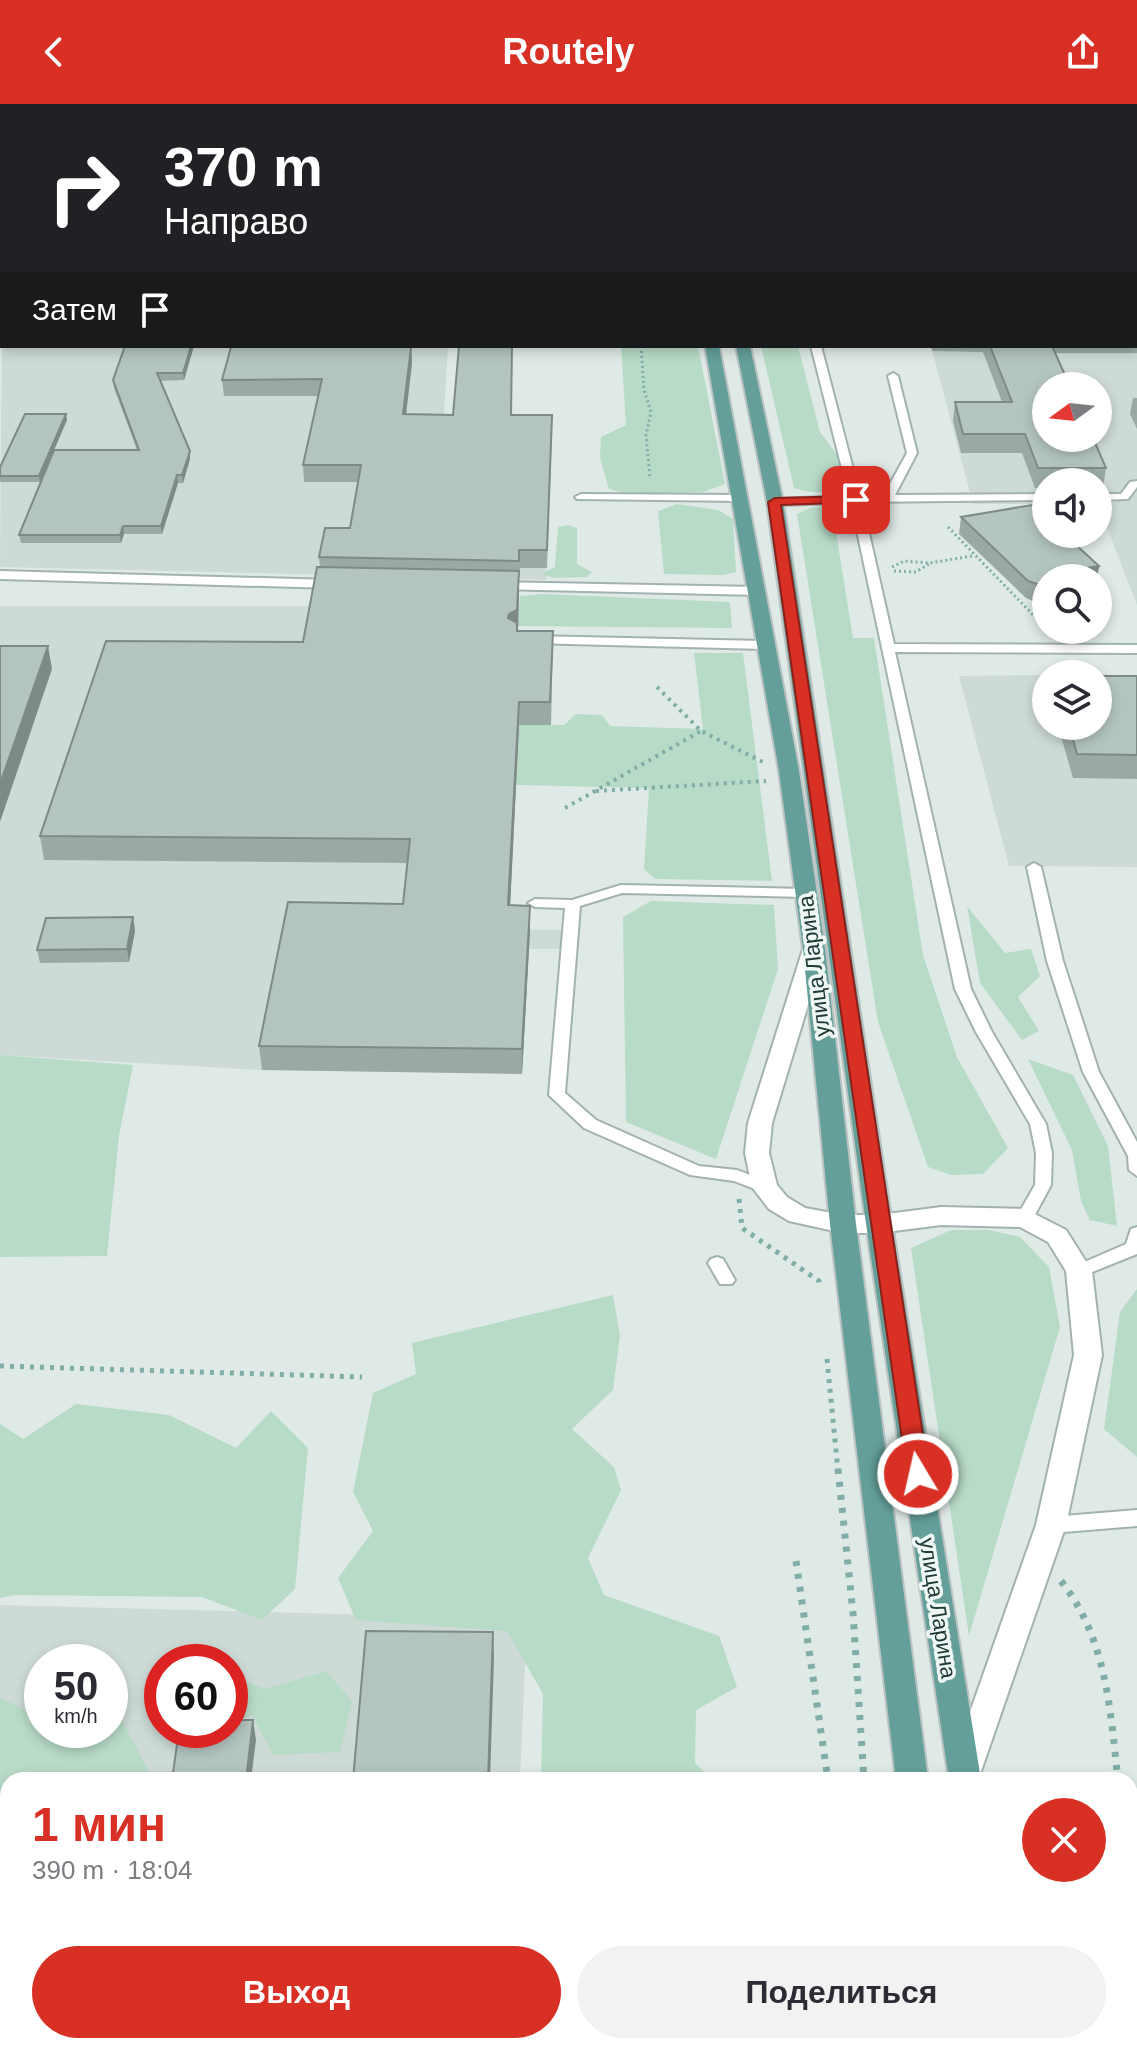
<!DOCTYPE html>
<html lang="ru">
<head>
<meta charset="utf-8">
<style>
  body { margin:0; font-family:Arial,sans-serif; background:#f2f2f3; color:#2b2b33; height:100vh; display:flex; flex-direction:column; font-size:30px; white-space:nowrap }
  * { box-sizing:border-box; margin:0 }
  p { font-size:26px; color:#7c7c81 }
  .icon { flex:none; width:44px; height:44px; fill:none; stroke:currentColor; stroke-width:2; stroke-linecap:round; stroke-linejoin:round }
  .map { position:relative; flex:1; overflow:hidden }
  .side { position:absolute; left:0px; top:1668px; width:1138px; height:282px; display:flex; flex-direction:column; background:#fff; border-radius:24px 24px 0 0; box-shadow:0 4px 12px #0003 }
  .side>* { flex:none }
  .guide { position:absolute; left:0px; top:0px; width:1138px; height:244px; box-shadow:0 4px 12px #0003; background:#202124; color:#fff; overflow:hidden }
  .needle { width:52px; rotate:255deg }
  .tools { position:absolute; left:1032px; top:268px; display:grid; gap:16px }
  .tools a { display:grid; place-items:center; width:80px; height:80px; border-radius:50%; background:#fff; box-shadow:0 4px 12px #0003; font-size:40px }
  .speed { position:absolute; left:24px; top:1540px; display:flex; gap:16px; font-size:40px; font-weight:700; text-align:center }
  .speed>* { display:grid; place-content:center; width:104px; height:104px; border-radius:50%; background:#fff; box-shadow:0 4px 12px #0003; line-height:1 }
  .speed small { font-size:20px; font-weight:400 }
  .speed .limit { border:12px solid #d22; background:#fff; color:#111 }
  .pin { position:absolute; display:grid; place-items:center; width:68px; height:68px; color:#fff; margin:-34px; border-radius:16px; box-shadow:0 4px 12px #0006 }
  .me { position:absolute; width:88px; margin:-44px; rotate:351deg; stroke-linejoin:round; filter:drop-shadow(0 0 6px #0008) }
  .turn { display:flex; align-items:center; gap:28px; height:168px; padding:0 32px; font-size:36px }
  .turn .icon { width:104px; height:104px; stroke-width:2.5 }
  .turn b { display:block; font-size:56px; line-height:68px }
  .then { display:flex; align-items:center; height:76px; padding:0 32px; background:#0003; gap:16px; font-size:30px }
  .round { display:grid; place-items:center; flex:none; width:84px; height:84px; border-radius:42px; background:#f2f2f3 }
  .overview { display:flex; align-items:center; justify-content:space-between; height:136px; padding:0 32px }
  h1 { font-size:48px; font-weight:800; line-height:60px; color:#d93025 }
  .primary-button { display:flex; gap:16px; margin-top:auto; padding:16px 32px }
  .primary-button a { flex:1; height:92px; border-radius:48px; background:#d93025; color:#fff; font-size:32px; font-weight:800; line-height:92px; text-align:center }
  .primary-button a+a { background:#f2f2f3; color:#2b2b33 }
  header { display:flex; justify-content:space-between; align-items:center; height:104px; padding:0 32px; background:#d93025; color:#fff; font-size:36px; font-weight:800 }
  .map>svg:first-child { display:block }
</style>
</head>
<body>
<header><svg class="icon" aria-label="back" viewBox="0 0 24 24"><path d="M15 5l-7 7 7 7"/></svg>Routely<svg class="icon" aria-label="share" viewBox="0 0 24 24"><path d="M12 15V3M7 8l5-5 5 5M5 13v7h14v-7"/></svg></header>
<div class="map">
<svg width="1137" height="1949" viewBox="0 0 1137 1949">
  <rect width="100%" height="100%" fill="#dfeae7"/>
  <g fill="#cddad6" fill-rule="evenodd">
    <path d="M836,0h301v9l-1,-7z"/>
    <path d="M1137,43v458l-39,-101v-22h-52v22h-73l-42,-158h205zM1046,282h52v52h-52z"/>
    <path d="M2,210v32h446l-4,69 109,1 -7,164 -546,-13z"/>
    <path d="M0,502h518l-1,47h36l-2,72h-31l-13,204 56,1 -1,19h-33l-7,125 -260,-4 -262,-15z"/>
    <path d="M1046,571v51h52v-51h39v192l-128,-1 -50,-190z"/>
    <path d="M0,1501l527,14 -7,161h-512v266h501v7h-509zM42,1558h68v68h-68zM162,1558h68v68h-68z"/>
  </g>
  <g fill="#b8dbc7">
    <path d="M621,242h77l27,138 -22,8 -45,1 -20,4 -29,-8 -9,-31 1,-21 25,-12z"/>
    <path d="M761,242h37l22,86 18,24 6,31c-16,8 -33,6 -50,1z"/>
    <path d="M677,400l41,6 15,9 3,53 -12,3 -60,-1 -6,-63z"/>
    <path d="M812,403h20l21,131h21l49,317 34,102 51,91 -25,26 -32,1 -23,-8 -50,-145 -81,-508z"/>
    <path d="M568,421l9,3v36l15,8 -5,5 -33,1 -13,-4 14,-7 3,-40z"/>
    <path d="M542,490l188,8 2,26 -214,-2 2,-30z"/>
    <path d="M694,549h49l29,228 -117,-2 -11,-10 5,-81 -133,-3 3,-60h45l12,-11 26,1 8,11 93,3z"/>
    <path d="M651,797l123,4 4,64 -62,190 -90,-37 -3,-205z"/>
    <path d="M967,802l38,47 26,-4 9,27 -22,21 21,34 -17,9 -42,-57z"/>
    <path d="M0,951l133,10 -14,71 -12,120 -107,1z"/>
    <path d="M1028,955l45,16 35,71 9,80 -27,-6 -9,-19 -9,-51z"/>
    <path d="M951,1126h38l31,7 29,30 11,60 -91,309 -58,-388z"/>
    <path d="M1137,1185v168l-33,-28 16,-117z"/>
    <path d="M613,1191l7,41 -7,54 -41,39 42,38 7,23 -33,68 16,37 115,41 18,51 -41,23 -1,53 17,17h-171l2,-86 -36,-63 -151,-11 -18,-42 35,-47 -20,-39 20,-99 43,-19 -4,-31z"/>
    <path d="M76,1300l93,11 67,33 35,-37 37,37 -13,141 -33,31 -60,-23 -187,-2 -15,3v-174l23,15z"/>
    <path d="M326,1567l26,30 -12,51 -67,3 -21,-40 -22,9v-42l8,-4 27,11z"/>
    <path d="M0,1593l42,23v10h68v-11l10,-3 28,54 -2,10h-138v266h84l1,7h-93z"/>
  </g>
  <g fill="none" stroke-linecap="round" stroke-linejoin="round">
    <g stroke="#a2b2af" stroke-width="4">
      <g id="service">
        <rect x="770" y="0" width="8" height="2"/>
        <path d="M811,242h10l39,150 24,-1 23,-42 -19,-77 5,-3 5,3 19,77 -22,42 151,-1v6l-184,2 32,142 243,1v8l-242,-1 76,337 21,43 54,92 6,29 -1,32 -20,37h-12l-3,-4 19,-33 1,-32 -6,-29 -54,-92 -21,-43 -104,-486 -76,2 -6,-3 6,-3 74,-3z"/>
        <path d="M1137,377v6l-9,12 -30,1v-6h23l9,-12z"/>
        <path d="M581,390l160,1 6,3 -6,3 -164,-2 -2,-2z"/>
        <path d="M0,467l333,9 6,4 -6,4 -333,-9z"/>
        <path d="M500,478l258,5 6,4 -6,4 -262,-6v-6z"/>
        <path d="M533,532l234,5 6,4 -6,4 -238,-6v-6z"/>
        <path d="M1034,759l7,4 22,94 36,111 38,70v34l-8,-6 -1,-14 -45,-84 -36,-111 -20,-94z"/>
        <path d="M621,781l185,4 7,4 -7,4 -184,-4 -42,13 -15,187 31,27 103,46 38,4 34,13 2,4 -2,4 -6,2 -31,-12 -44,-6 -106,-47 -35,-33 16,-187 -30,-1 -7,-4 7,-4 37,1z"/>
        <path d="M1137,1123v27l-52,21h-12l-3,-4 3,-4 53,-23 5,-15z"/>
        <path d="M717,1153l6,2 12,21 -3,4h-12l-12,-21 3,-4z"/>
        <path d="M1137,1406v16l-86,7 -7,-2 -3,-6 3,-6 7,-2z"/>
      </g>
    </g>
    <g stroke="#a2b2af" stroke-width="4">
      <g id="minor">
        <rect x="1136" y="26" width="1" height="8"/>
        <path d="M814,838l11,7 -53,174 -3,30 8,32 10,12 18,11 38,7h36l62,-8 84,2 41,21 26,41 10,84 -36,170 -88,255h-26l-3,-8 87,-247 38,-170 -8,-84 -18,-29 -28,-15 -79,-2 -62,8h-36l-54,-12 -20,-12 -17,-22 -7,-34 3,-30 55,-174z"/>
        <path d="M1137,1850v39l-7,3v-39z"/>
        <path d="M1065,1942h36l-3,7h-36z"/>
      </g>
    </g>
    <g stroke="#bcc4c3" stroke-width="4">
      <g id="primary">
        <path d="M652,0h12l1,2h-12z"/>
        <path d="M679,0h12l1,2h-12z"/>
        <path d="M705,242h14l80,425 26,178 31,275 72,556h-32l-66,-556 -27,-275 -24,-178z"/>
        <path d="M736,242h14l33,156 109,722 89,556h-32l-83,-556 -99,-722z"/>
        <path d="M928,1942h36l1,7h-36z"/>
        <path d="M988,1942h36l1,7h-36z"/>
      </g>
    </g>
    <g stroke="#80ada7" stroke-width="3" stroke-dasharray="2 3" stroke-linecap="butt">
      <path d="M607,0l3,2"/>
      <path d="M714,0l4,2"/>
      <path d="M815,0l3,2"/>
      <path d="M641,242l3,44 7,22 -5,23 4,43"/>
      <path d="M948,423l92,95h6"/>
      <path d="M892,463l12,-6 26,2 42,-7"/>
      <path d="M894,467l22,1 13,-8"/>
      <path d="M1098,517h5"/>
    </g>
    <g stroke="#80ada7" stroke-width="4" stroke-dasharray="3 5" stroke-linecap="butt">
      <path d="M657,583l44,44 62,31"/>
      <path d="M596,687l170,-10"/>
      <path d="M565,704l136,-77"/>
    </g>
    <g stroke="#80ada7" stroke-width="5" stroke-dasharray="4 6" stroke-linecap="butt">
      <path d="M739,1095l3,29 77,53v4"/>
      <path d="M827,1255l11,112"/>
      <path d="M0,1262l362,11"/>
    </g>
    <g stroke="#80ada7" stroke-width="7" stroke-dasharray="5 8" stroke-linecap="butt">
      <path d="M838,1365l15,144 11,167"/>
      <path d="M796,1457l32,219"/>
      <path d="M1061,1477c46,58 49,128 57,199"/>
      <path d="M1130,1780l7,58"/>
      <path d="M892,1942l1,7"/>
    </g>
    <use href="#service" fill="#fff" fill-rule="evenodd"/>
    <use href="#minor" fill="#fff" fill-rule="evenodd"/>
    <use href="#primary" fill="#649f9a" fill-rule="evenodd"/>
  </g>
  <g fill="#9ba9a5">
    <path d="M1136,130l1,119h-82l51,115 -3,20h-5v-6h-52v6h-11l-13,-35h-61l-8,-32 2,-19h47l-19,-50 -51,-1 -1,-5h205z"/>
    <path d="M125,242h69l-10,34 -24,1 30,78 -7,24h-5l-16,51h-38l-3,9h-100l-2,-8 21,-53h-40v-15l66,-53 1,6 -13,30h83l-23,-62 -1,-8z"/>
    <path d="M411,243l1,16 -6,51 105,1 41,17 -5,136h-27l-1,11 -1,52h35l-2,94h-32l-9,180 20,1v24l-8,144 -260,-4 -3,-24 144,-142 4,-41 -363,-3 -4,-24 263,-194 17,-75 -1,-10 31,-29 8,-46h-54l-1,-17 16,-69h-95l-2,-16z"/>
    <path d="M1133,294h4v31l-7,-15z"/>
    <path d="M961,413l138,49 -2,12h-51v23l-11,1 -9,-4 -67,-64z"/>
    <path d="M1137,572v103l-64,-1 -15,-52h40z"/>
    <path d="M133,813l2,14 -6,31 -89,1 -3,-13z"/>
    <rect x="329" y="1942" width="151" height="7"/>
  </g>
  <g fill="#7e8a86">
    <path d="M191,242h3l-10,34 -1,-7z"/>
    <path d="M411,243l1,16 -8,68 -1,-17z"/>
    <path d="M66,310l1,6 -27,62 -1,-6z"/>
    <path d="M190,347v8l-7,24 -1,-8z"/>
    <path d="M177,371l1,8 -16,51 -1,-8z"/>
    <path d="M123,422l1,8 -3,9 -1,-8z"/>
    <path d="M1099,462l-2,12h-35l6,-7z"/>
    <path d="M519,467v22l-1,39 -10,-14z"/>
    <path d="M48,542l4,23 -52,153v-38z"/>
    <path d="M519,598v23l-10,204 -1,-24z"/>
    <path d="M530,802v24l-8,144v-25z"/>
    <path d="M133,813l2,14 -6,31 -2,-13z"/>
    <path d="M493,1528l1,26 -4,122h-2z"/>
    <path d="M253,1616l3,20 -5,40h-5z"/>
    <path d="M213,1942h4l-1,7h-4z"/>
  </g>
  <g fill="#b4c5c0" stroke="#7e8a86" stroke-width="2">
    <path d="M54,0h66v2h-67z"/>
    <path d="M305,0h46v2h-47z"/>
    <path d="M424,0h52l1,2h-53z"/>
    <path d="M0,2h6h-4v97l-2,4z"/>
    <path d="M1136,130h1v64l-1,-3z"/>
    <rect x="1136" y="207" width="1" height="24"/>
    <path d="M125,242h66l-8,27h-26l33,78 -8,24h-5l-16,51h-38l-3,9h-101l35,-85h85l-26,-70z"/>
    <path d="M459,242h53l-1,69h41l-5,135h-28v11l-200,-4 6,-29h25l11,-63h-58l19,-86 -100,1 9,-33h180l-8,67 50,1z"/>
    <path d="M990,242h62l18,40h-24v52h47l13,30h-68l-13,-34h-62l-8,-32h57z"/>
    <path d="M25,310h41l-27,62h-39v-9z"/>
    <path d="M1032,401l14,13v16h18l35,32 -31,5 -6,7h-16v6h-9l-9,-3 -67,-64z"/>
    <path d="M317,463l202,4 -2,39 -8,4 -1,4 9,5v8h36l-3,71h-31l-11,203 22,1 -8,143 -263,-3 29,-144 115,2 7,-65 -370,-3 66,-195 197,1z"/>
    <path d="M0,542h48l-48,138z"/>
    <path d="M1098,572h39v79l-60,-1 -8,-28h29z"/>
    <path d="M133,813l-6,32 -90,1 9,-32z"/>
    <path d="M366,1527l127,1 -5,148h-135z"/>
    <path d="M230,1616h23l-7,60h-74l7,-50h51z"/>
    <path d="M131,1942h82l-1,7h-82z"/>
    <path d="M329,1942h149v6l-149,-1z"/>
  </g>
  <path fill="#d93025" stroke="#8d1f18" stroke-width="2" d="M856,392l5,1v5l-80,3 148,969 -4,6 -7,3 -8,-3 -3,-6 -139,-972 7,-4z"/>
  <g text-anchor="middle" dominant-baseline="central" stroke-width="7" stroke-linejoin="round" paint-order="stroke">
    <g font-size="22" fill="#203a37" stroke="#eff7f4">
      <text transform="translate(814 862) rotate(-97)">улица Ларина</text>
      <text transform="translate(938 1504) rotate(81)">улица Ларина</text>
    </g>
  </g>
</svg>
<div class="tools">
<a><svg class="needle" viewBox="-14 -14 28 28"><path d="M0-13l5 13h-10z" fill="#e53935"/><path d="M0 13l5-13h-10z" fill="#7c7c81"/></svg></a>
<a><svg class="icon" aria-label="sound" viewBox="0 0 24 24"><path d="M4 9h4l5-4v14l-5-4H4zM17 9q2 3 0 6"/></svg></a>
<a><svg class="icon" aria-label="search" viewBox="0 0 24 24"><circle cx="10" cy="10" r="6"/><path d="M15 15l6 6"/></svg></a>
<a><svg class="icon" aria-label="layers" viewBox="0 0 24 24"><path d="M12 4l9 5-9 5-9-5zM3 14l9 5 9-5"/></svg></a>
</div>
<div class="speed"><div>50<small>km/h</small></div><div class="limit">60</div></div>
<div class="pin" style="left:856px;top:396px;background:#d93025"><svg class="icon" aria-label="arrive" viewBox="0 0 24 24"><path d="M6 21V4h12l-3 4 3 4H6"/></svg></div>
<svg class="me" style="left:918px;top:1370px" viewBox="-20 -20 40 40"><circle r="17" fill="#d93025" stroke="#fff" stroke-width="3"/><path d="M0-11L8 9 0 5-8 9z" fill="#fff"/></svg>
<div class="guide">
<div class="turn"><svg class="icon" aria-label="right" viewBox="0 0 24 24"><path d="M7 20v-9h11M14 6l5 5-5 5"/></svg><div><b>370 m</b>Направо</div></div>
<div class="then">Затем<svg class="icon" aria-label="arrive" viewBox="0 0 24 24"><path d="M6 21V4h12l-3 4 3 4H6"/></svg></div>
</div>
<section class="side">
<div class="overview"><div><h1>1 мин</h1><p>390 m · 18:04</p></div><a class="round" style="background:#d93025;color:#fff"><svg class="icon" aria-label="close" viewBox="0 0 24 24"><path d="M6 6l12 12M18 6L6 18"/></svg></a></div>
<div class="primary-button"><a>Выход</a><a>Поделиться</a></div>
</section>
</div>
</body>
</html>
